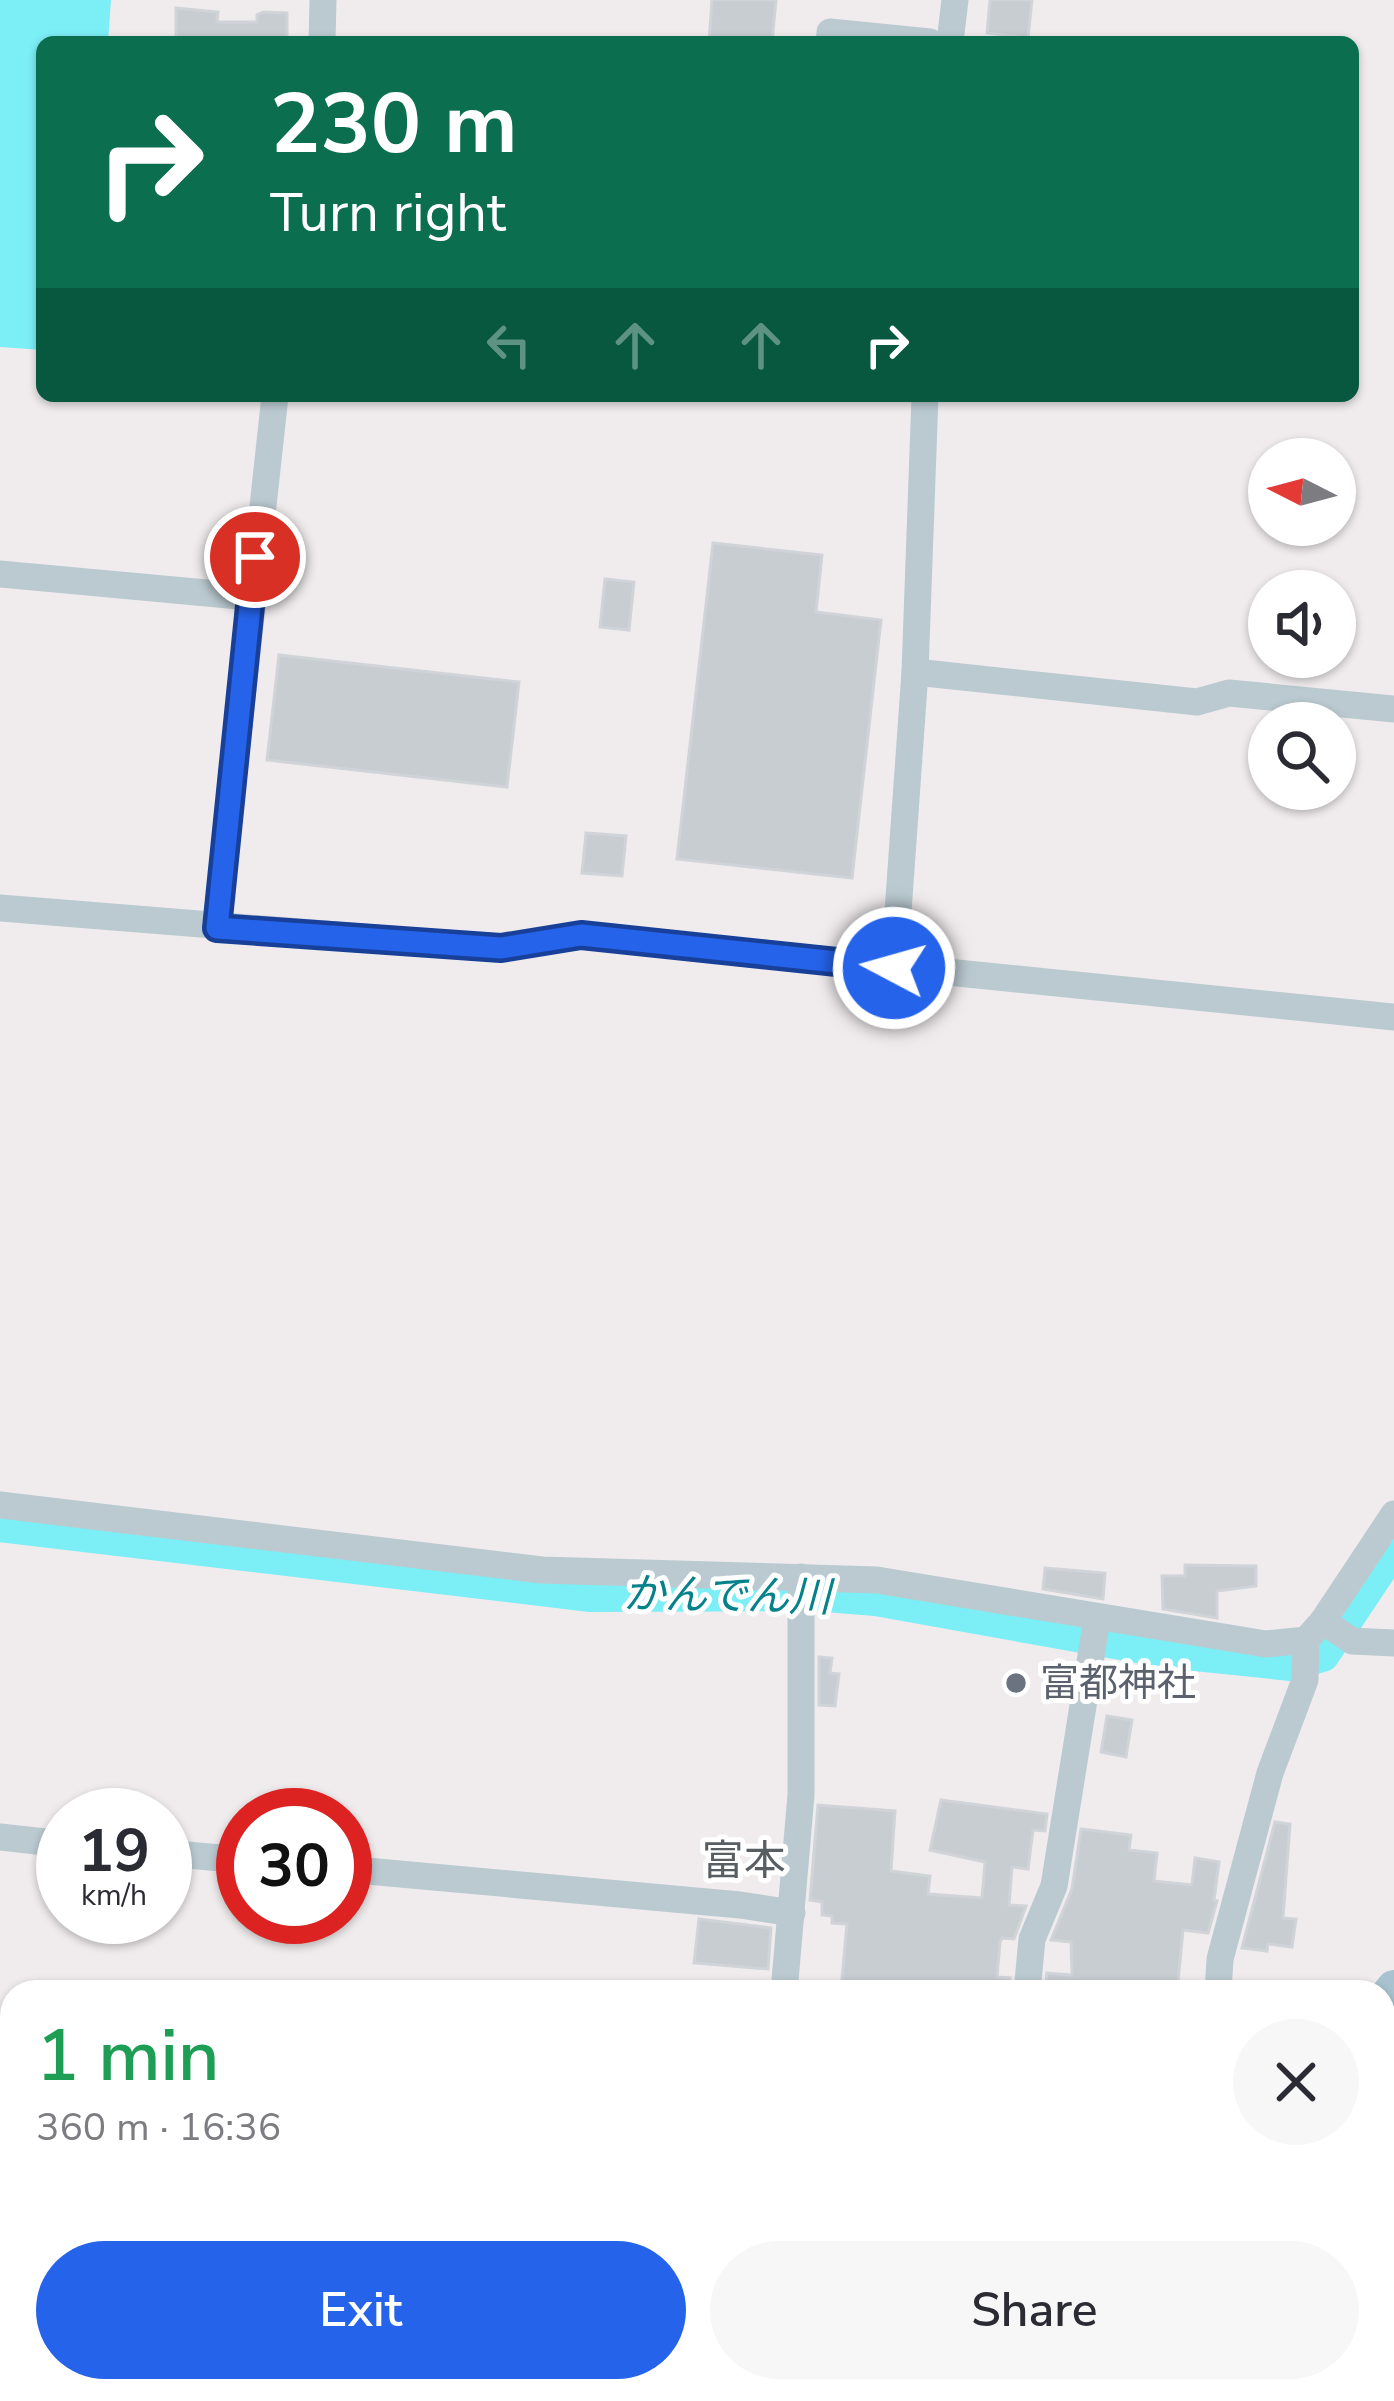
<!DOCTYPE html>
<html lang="en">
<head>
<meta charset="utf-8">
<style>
  body { margin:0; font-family:"Nunito Sans","Noto Sans JP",sans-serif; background:#f7f7f7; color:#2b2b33; height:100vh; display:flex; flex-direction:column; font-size:45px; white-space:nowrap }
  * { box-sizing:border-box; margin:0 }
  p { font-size:39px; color:#7c7c81 }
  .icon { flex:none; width:66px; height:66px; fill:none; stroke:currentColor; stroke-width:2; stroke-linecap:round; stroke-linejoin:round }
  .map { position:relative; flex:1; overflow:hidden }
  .details { position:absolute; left:0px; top:1980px; width:1395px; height:423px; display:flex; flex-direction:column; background:#fff; border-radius:36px 36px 0 0; box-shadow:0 3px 9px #0004 }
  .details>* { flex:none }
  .hud { position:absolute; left:36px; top:36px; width:1323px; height:366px; border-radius:18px; box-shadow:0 3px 9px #0004; background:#0b6e4f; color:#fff; overflow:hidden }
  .needle { width:78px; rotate:276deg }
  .fabs { position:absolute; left:1248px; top:438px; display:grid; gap:24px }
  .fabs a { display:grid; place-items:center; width:108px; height:108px; border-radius:50%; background:#fff; box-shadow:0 3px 9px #0004; font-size:60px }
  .speed { position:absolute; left:36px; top:1788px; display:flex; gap:24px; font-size:60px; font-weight:700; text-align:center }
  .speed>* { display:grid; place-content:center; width:156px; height:156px; border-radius:50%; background:#fff; box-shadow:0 3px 9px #0004; line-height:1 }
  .speed small { font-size:30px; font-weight:400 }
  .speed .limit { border:18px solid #d22; background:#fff; color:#111 }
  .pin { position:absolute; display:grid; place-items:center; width:102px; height:102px; color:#fff; margin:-51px; border:6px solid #fff; border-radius:50%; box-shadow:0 3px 12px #0007 }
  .me { position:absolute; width:132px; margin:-66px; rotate:276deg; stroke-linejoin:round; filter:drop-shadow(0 0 9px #0008) }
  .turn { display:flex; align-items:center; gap:42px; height:252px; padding:0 36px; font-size:54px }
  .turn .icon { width:156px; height:156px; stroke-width:2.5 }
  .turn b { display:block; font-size:84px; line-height:102px }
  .lanes { display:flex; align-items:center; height:114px; padding:0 36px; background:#0003; justify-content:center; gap:60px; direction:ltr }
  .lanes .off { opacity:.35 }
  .round { display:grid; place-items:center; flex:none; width:126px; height:126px; border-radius:63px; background:#f7f7f7 }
  .headline { display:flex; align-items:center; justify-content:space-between; height:204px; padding:0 36px }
  h1 { font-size:72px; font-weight:600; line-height:90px; color:#1e9e55 }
  .button { display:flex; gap:24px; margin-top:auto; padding:24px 36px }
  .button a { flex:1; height:138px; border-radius:72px; background:#2563eb; color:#fff; font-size:48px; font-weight:600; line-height:138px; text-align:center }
  .button a+a { background:#f7f7f7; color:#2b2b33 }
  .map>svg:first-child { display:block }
</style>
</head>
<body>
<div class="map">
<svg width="1394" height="2401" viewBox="0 0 1394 2401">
  <rect width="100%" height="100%" fill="#f0eced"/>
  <path fill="#7ceef6" d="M0,0h111l-3,42h-66v308l-42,-3z"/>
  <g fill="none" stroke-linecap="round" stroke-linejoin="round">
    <path stroke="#7ceef6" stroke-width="36" d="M0,1524l591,70 223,-1 62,5 290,52 125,13 31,-9 72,-108"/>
  </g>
  <g fill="#c8cdd2" stroke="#d0d4d9" stroke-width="3">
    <path d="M712,0h64l-4,42h-63z"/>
    <path d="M990,0h42l-4,38 -41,-5z"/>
    <path d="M176,8l42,4 -1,10h40v-7l6,-3 24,1v29h-111z"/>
    <path d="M713,543l109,12 -6,57 65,8 -29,258 -175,-19z"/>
    <path d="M605,579l29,3 -5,48 -29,-3z"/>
    <path d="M279,655l240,27 -12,105 -240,-27z"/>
    <path d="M586,833l40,3 -4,40 -40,-3z"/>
    <path d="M1185,1565l71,1v20l-39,5v27l-54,-9 -1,-33h23z"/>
    <path d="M1045,1568l60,5 -2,26 -60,-10z"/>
    <path d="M819,1657l13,1 -2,15 9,1 -4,32 -16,-1z"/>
    <path d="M1107,1716l25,4 -6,37 -25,-5z"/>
    <path d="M941,1800l106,14 -2,17 -12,-1 -5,39 -16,-2 -3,38 17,1 -12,33 -12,-1 -2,4 -3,35 13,1 -1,14 -168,-3 6,-65 -15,-1v-7l-10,-1v-13l-12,-2 8,-95 77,6 -4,60 39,5 -2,18 54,4 3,-36 -55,-12z"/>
    <path d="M1275,1822l15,2 -7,94 13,1 -4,28 -24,-3 -1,7 -25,-3z"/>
    <path d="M1081,1829l50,6 -2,15 28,3 -3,28 38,4 3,-27 24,4 -5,38 3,1 -9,32 -25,-3 -6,62h-132l2,-19 25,2 -1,-33 -20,-2 21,-51z"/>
    <path d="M699,1919l72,9 -3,41 -74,-6z"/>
  </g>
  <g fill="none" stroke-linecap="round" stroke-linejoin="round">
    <g stroke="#69d590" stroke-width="3" stroke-dasharray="9 6" stroke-linecap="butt">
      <path d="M0,2092l12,1"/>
      <path d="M1383,2253h11"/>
    </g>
    <g stroke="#bbcad1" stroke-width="27">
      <path d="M322,42l1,-42"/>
      <path d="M829,42l1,-10 100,10"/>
      <path d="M950,42l5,-42"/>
      <path d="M0,574l250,23"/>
      <path d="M915,672l282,30 32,-9 165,16"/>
      <path d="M0,908l501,40 80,-13 813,82"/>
      <path d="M217,928l58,-532"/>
      <path d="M894,968l21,-296 10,-276"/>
      <path d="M0,1505l542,65 335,10 389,64 40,-4 17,-19 71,-107"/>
      <path d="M1323,1621l29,20 42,2"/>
      <path d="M0,1837l63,7"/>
      <path d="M165,1853l78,7"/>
      <path d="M345,1869l395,36 52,8"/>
      <path d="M784,1992l17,-197v-218"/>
      <path d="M1027,1992l5,-53 22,-53 43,-267"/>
      <path d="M1218,1992l2,-33 50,-186 35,-93 1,-40"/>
      <path d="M0,2229l12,1"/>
      <path d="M1383,2358l11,-1"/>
    </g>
    <g stroke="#a8c2cf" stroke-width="36">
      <path d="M1383,2002l11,-14"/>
      <path d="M1061,2401l8,-10"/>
    </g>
  </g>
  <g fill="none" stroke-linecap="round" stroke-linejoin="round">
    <g stroke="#184099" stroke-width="30">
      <path id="route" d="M255,557l-38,371 284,20 80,-13 313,33"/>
    </g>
    <use href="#route" stroke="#2563eb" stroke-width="21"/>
  </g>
  <circle fill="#6b7280" stroke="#fff" stroke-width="4.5" cx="1016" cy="1683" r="12"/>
  <g text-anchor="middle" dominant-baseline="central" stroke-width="10" stroke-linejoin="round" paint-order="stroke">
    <g font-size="39" fill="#5b616d" stroke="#fff" text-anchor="start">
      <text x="1040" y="1683">富都神社</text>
    </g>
    <g font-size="42" font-style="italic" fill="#04818a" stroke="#fff">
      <text transform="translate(727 1596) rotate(1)">かんでん川</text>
    </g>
    <g font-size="42" fill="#585e62" stroke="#fff">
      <text x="744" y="1861">富本</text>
    </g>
  </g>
</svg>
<div class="fabs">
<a><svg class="needle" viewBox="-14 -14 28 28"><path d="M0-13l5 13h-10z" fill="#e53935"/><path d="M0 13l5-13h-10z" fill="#7c7c81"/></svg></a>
<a><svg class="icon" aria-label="sound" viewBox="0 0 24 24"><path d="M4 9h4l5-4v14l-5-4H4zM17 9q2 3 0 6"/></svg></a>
<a><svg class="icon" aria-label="search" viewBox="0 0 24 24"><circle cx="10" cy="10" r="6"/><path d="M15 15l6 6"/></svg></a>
</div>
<div class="speed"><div>19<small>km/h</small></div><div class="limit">30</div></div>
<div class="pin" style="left:255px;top:557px;background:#d93025"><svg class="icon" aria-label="arrive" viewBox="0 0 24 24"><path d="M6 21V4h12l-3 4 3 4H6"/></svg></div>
<svg class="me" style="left:894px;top:968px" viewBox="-20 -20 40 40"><circle r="17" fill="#2563eb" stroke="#fff" stroke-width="3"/><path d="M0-11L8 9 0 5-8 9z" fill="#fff"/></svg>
<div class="hud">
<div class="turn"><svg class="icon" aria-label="right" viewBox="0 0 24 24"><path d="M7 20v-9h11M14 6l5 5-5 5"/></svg><div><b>230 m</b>Turn right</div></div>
<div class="lanes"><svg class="icon off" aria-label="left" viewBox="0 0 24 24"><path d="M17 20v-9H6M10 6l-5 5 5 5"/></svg><svg class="icon off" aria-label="ahead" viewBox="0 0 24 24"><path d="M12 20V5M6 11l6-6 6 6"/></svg><svg class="icon off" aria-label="ahead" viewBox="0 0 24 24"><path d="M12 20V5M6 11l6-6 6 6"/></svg><svg class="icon" aria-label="right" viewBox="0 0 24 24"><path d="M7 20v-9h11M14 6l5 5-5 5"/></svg></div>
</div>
<section class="details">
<div class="headline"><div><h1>1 min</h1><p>360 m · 16:36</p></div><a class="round"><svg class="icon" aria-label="close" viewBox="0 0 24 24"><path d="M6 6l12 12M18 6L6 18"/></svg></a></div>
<div class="button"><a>Exit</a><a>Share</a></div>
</section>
</div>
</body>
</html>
